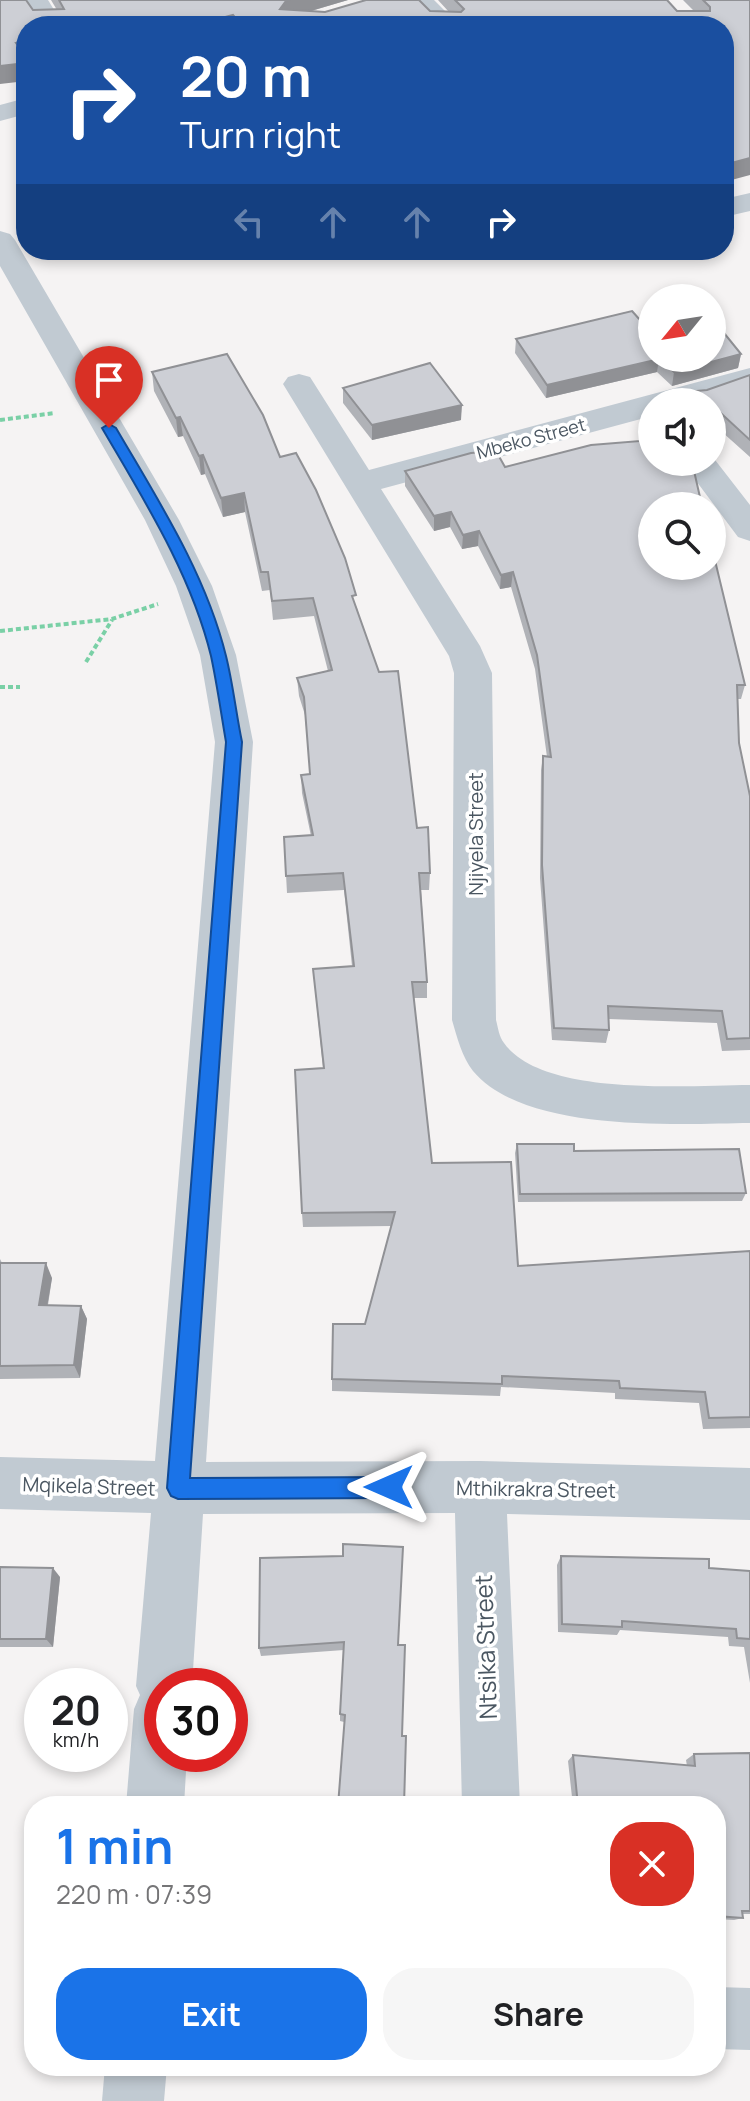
<!DOCTYPE html>
<html lang="en">
<head>
<meta charset="utf-8">
<style>
  body { margin:0; font-family:Manrope,sans-serif; background:#f6f6f6; color:#202124; height:100vh; display:flex; flex-direction:column; font-size:30px; white-space:nowrap }
  * { box-sizing:border-box; margin:0 }
  p { font-size:26px; color:#757577 }
  .icon { flex:none; width:44px; height:44px; fill:none; stroke:currentColor; stroke-width:2; stroke-linecap:round; stroke-linejoin:round }
  .map { position:relative; flex:1; overflow:hidden }
  .side { position:absolute; left:24px; top:1796px; width:702px; height:280px; display:flex; flex-direction:column; background:#fff; border-radius:32px; box-shadow:0 4px 12px #0003 }
  .side>* { flex:none }
  .banner { position:absolute; left:16px; top:16px; width:718px; height:244px; border-radius:32px; box-shadow:0 4px 12px #0003; background:#1a4fa0; color:#fff; overflow:hidden }
  .needle { width:52px; rotate:240deg }
  .buttons { position:absolute; left:638px; top:284px; display:grid; gap:16px }
  .buttons a { display:grid; place-items:center; width:88px; height:88px; border-radius:50%; background:#fff; box-shadow:0 4px 12px #0003; font-size:40px }
  .speed { position:absolute; left:24px; top:1668px; display:flex; gap:16px; font-size:40px; font-weight:700; text-align:center }
  .speed>* { display:grid; place-content:center; width:104px; height:104px; border-radius:50%; background:#fff; box-shadow:0 4px 12px #0003; line-height:1 }
  .speed small { font-size:20px; font-weight:400 }
  .speed .limit { border:12px solid #d22; background:#fff; color:#111 }
  .pin { position:absolute; display:grid; place-items:center; width:68px; height:68px; color:#fff; margin:-82px -34px; border-radius:50% 50% 50% 0; rotate:-45deg; box-shadow:0 0 8px #0007 }
  .pin .icon { rotate:45deg }
  .me { position:absolute; width:88px; margin:-44px; rotate:270deg; stroke-linejoin:round; filter:drop-shadow(0 0 6px #0008) }
  .turn { display:flex; align-items:center; gap:28px; height:168px; padding:0 32px; font-size:36px }
  .turn .icon { width:104px; height:104px; stroke-width:2.5 }
  .turn b { display:block; font-size:56px; line-height:68px }
  .lanes { display:flex; align-items:center; height:76px; padding:0 32px; background:#0003; justify-content:center; gap:40px; direction:ltr }
  .lanes .off { opacity:.35 }
  .round { display:grid; place-items:center; flex:none; width:84px; height:84px; border-radius:32px; background:#f6f6f6 }
  .summary { display:flex; align-items:center; justify-content:space-between; height:136px; padding:0 32px }
  h1 { font-size:48px; font-weight:700; line-height:60px; color:#1a73e8 }
  .button { display:flex; gap:16px; margin-top:auto; padding:16px 32px }
  .button a { flex:1; height:92px; border-radius:32px; background:#1a73e8; color:#fff; font-size:32px; font-weight:700; line-height:92px; text-align:center }
  .button a+a { background:#f6f6f6; color:#202124 }
  .map>svg:first-child { display:block }
</style>
</head>
<body>
<div class="map">
<svg width="750" height="2101" viewBox="0 0 750 2101">
  <rect width="100%" height="100%" fill="#f5f3f3"/>
  <g fill="none" stroke-linecap="round" stroke-linejoin="round">
    <g stroke="#7ad0a6" stroke-width="4" stroke-dasharray="5 3" stroke-linecap="butt">
      <path d="M0,420l55,-7"/>
      <path d="M0,631l112,-12 46,-15"/>
      <path d="M86,662l26,-42"/>
      <path d="M0,687h20"/>
    </g>
    <g fill="#c1cad2" fill-rule="evenodd">
      <path d="M22,0h26l16,26h-26z"/>
      <path d="M406,0h28l26,26h-28z"/>
      <path d="M26,98v16l-26,7v-16z"/>
      <path d="M750,193v18l-26,6v-18z"/>
      <path d="M0,231l10,3 5,6 164,280 33,66 24,69 17,87 -47,720 274,-1 270,7v52l-243,-6 13,292h-58l-7,-293 -252,1 -11,172h-30v68h25l-3,52h-58l8,-97 6,-14 -4,-9 15,-173 -151,-4v-52l155,4 60,-719 -15,-87 -24,-69 -31,-66 -145,-254z"/>
      <path d="M750,368v20l-47,14h-51v14l-271,73 99,157 12,27 4,347c2,7 3,17 8,23 39,55 186,42 246,42v38c-74,1 -225,10 -277,-52 -11,-14 -16,-34 -21,-51l2,-347 -5,-17 -166,-272 5,-7 11,-3 11,3 59,93z"/>
      <path d="M712,456l38,49v36l-12,-4 -56,-75h30z"/>
      <path d="M716,1987l34,1v62l-34,-1z"/>
      <path d="M105,2066h62l-3,35h-62z"/>
    </g>
  </g>
  <g fill="#b0b2b7">
    <path d="M51,0h297l-37,11 14,1h124l-11,-12h229l10,11h17l-11,-11h67l-26,26h-698l7,-16h24z"/>
    <path d="M648,329l93,25 -3,14 -66,18 -15,-14 -111,26 -31,-45 1,-14z"/>
    <path d="M152,372l128,85 77,151 73,265 -1,17h-8l6,92v16h-13l18,165 86,103 232,-15v177l-47,1 -4,-26 -84,-4v-6l-114,-6 -1,9 -168,-5v-12l33,-55 27,-98 -89,1 -1,-14 21,-145 -10,-99 39,-3 -8,-76 -57,3 -3,-56 27,-1 -9,-43 -1,-18 9,-1 -5,-59 -6,-19 -2,-18 31,-7 -14,-55 -41,4 -3,-30 -8,1 -17,-79 -22,5 -18,-43 -4,1 -18,-39 -5,1 -24,-46z"/>
    <path d="M750,375v82l-38,-34v-21h-19l3,-11 11,-1z"/>
    <path d="M343,388l118,32 -89,20 -29,-37z"/>
    <path d="M505,467l240,218 -4,14h-3l1,44 11,53v254l-28,1 -5,-28 -108,-4v11l-3,13 -54,-3 -12,-162 1,-108 2,-14 4,1 -12,-88 -24,-82 -11,2 -22,-43 -16,3 -12,-22 -16,4 -29,-45v-15z"/>
    <path d="M517,1144l57,7 172,42 -4,8 -224,1 -3,-49z"/>
    <path d="M0,1259l2,4 50,15 -4,27 33,1 6,13 -7,59 -80,1z"/>
    <path d="M561,1556l189,15v112l-6,-36 -15,-1 -1,-9 -108,-7 -3,5 -59,-3 -1,-67z"/>
    <path d="M260,1558l138,87 4,91 -62,-15v-7l4,-64 -83,6 -2,-8z"/>
    <path d="M0,1567l60,10 -7,70h-53z"/>
    <path d="M750,1753v161h-8l1,4 -9,2 -18,-1v-113h-143l-5,-45 5,-6 114,11 -1,-6 8,-6z"/>
  </g>
  <g fill="#909195">
    <path d="M290,0h58l-61,18 -7,-9 6,-8z"/>
    <path d="M233,15l1,11h-42z"/>
    <path d="M26,41v18l-10,-16z"/>
    <path d="M26,63v18l-26,3v-18z"/>
    <path d="M750,158v17l-26,7v-17z"/>
    <path d="M741,354l-3,14 -66,18 2,-14z"/>
    <path d="M659,359l-2,13 -111,26 1,-13z"/>
    <path d="M462,405l-1,15 -89,20v-15z"/>
    <path d="M180,417l3,19 -5,1 -2,-19z"/>
    <path d="M203,455l2,19 -4,1 -2,-19z"/>
    <path d="M244,493l1,19 -22,5 -2,-19z"/>
    <path d="M451,512l-1,15 -16,4v-15z"/>
    <path d="M479,531l-1,15 -16,3 1,-14z"/>
    <path d="M513,572l-2,15 -11,2 1,-14z"/>
    <path d="M46,1263l6,15 -7,41 -6,-14z"/>
    <path d="M81,1306l6,13 -7,59 -6,-13z"/>
    <path d="M53,1568l7,9 -7,70 -7,-8z"/>
  </g>
  <g fill="#cdcfd5" stroke="#909195" stroke-width="2">
    <path d="M0,0h26l7,10 31,-1 -5,-9h231l-4,1 -6,8 45,3 41,-12h53l11,11 31,1 3,-3 -9,-9h212l10,11h33v-4l-7,-7h47v158l-26,7v-139h-482l-9,-11 -41,11h-166v15l-10,2 10,13v7l-26,3z"/>
    <path d="M632,311l16,18h4v29h60v-40l29,36 -67,18 -15,-13 -112,26 -31,-46z"/>
    <path d="M227,354l36,61 17,42 16,-4 20,37 29,68 11,37 -4,1 27,76 19,-1 19,157 11,-1 2,46h-11l8,109h-15l20,181 79,-1 7,104 232,-15v166l-41,1 -4,-26 -85,-4 -1,-7 -117,-5v8l-170,-5 1,-55h32l30,-112 -93,1 -7,-143 29,-2 -11,-99 41,-3 -11,-93 -57,3 -2,-39 29,-2 -12,-60 9,-1 -6,-77 -7,-19 35,-8 -19,-72 -41,3 -4,-29h-7l-17,-79 -23,5 -18,-43 -4,1 -19,-39 -4,1 -24,-46z"/>
    <path d="M430,363l32,42 -90,20 -29,-37z"/>
    <path d="M750,375v65l-38,-35v-3h-4l-12,-11 11,-1z"/>
    <path d="M652,440v22h40l10,44h-50v60h60v-18l33,137h-8l2,58 11,53v242l-23,1 -5,-28 -114,-5 1,24 -55,-2 -12,-163 1,-109 8,1 -14,-102 -24,-83 -12,3 -22,-44 -16,4 -12,-23 -17,4 -29,-45 66,-18 25,-2 9,16 86,-22z"/>
    <path d="M517,1144h57v7l165,-2 7,44 -226,1z"/>
    <path d="M0,1263h46l-7,42 42,1 -7,59 -74,1z"/>
    <path d="M343,1544l60,3 -5,98h7l-3,91h4l-2,70h-66l7,-91 -5,-1 4,-72 -85,6 1,-90 83,-2z"/>
    <path d="M561,1556l148,3v9l41,3v68l-13,-1 -1,-9 -114,-8v6l-60,-3z"/>
    <path d="M0,1567l53,1 -7,71h-46z"/>
    <path d="M750,1753v158h-8l1,7 -27,-2v-110h-138l-5,-51 122,11 -1,-12z"/>
  </g>
  <path fill="#1a73e8" stroke="#114b97" stroke-width="2" d="M109,424l7,4c42,72 90,146 110,228 7,28 10,57 16,86l-52,736 199,-1 8,3 3,7 -3,8 -8,3 -211,1 -7,-3 -4,-8 59,-746c-5,-29 -9,-58 -15,-86 -20,-82 -67,-156 -109,-228z"/>
  <g text-anchor="middle" dominant-baseline="central" stroke-width="7" stroke-linejoin="round" paint-order="stroke">
    <g font-size="18" fill="#4a5661" stroke="#fff">
      <text transform="translate(531 438) rotate(-15)">Mbeko Street</text>
    </g>
    <g font-size="20" fill="#4a5661" stroke="#fff">
      <text transform="translate(475 834) rotate(-90)">Njiyela Street</text>
      <text transform="translate(89 1486) rotate(2)">Mqikela Street</text>
      <text transform="translate(536 1489) rotate(1)">Mthikrakra Street</text>
    </g>
    <g font-size="24" fill="#4a5661" stroke="#fff">
      <text transform="translate(485 1647) rotate(-92)">Ntsika Street</text>
    </g>
  </g>
</svg>
<div class="buttons">
<a><svg class="needle" viewBox="-14 -14 28 28"><path d="M0-13l5 13h-10z" fill="#e53935"/><path d="M0 13l5-13h-10z" fill="#757577"/></svg></a>
<a><svg class="icon" aria-label="sound" viewBox="0 0 24 24"><path d="M4 9h4l5-4v14l-5-4H4zM17 9q2 3 0 6"/></svg></a>
<a><svg class="icon" aria-label="search" viewBox="0 0 24 24"><circle cx="10" cy="10" r="6"/><path d="M15 15l6 6"/></svg></a>
</div>
<div class="speed"><div>20<small>km/h</small></div><div class="limit">30</div></div>
<div class="pin" style="left:109px;top:428px;background:#d93025"><svg class="icon" aria-label="arrive" viewBox="0 0 24 24"><path d="M6 21V4h12l-3 4 3 4H6"/></svg></div>
<svg class="me" style="left:389px;top:1487px" viewBox="-20 -20 40 40"><path d="M0-17L14 15 0 8-14 15z" fill="#1a73e8" stroke="#fff" stroke-width="4"/></svg>
<div class="banner">
<div class="turn"><svg class="icon" aria-label="right" viewBox="0 0 24 24"><path d="M7 20v-9h11M14 6l5 5-5 5"/></svg><div><b>20 m</b>Turn right</div></div>
<div class="lanes"><svg class="icon off" aria-label="left" viewBox="0 0 24 24"><path d="M17 20v-9H6M10 6l-5 5 5 5"/></svg><svg class="icon off" aria-label="ahead" viewBox="0 0 24 24"><path d="M12 20V5M6 11l6-6 6 6"/></svg><svg class="icon off" aria-label="ahead" viewBox="0 0 24 24"><path d="M12 20V5M6 11l6-6 6 6"/></svg><svg class="icon" aria-label="right" viewBox="0 0 24 24"><path d="M7 20v-9h11M14 6l5 5-5 5"/></svg></div>
</div>
<section class="side">
<div class="summary"><div><h1>1 min</h1><p>220 m · 07:39</p></div><a class="round" style="background:#d93025;color:#fff"><svg class="icon" aria-label="close" viewBox="0 0 24 24"><path d="M6 6l12 12M18 6L6 18"/></svg></a></div>
<div class="button"><a>Exit</a><a>Share</a></div>
</section>
</div>
</body>
</html>
